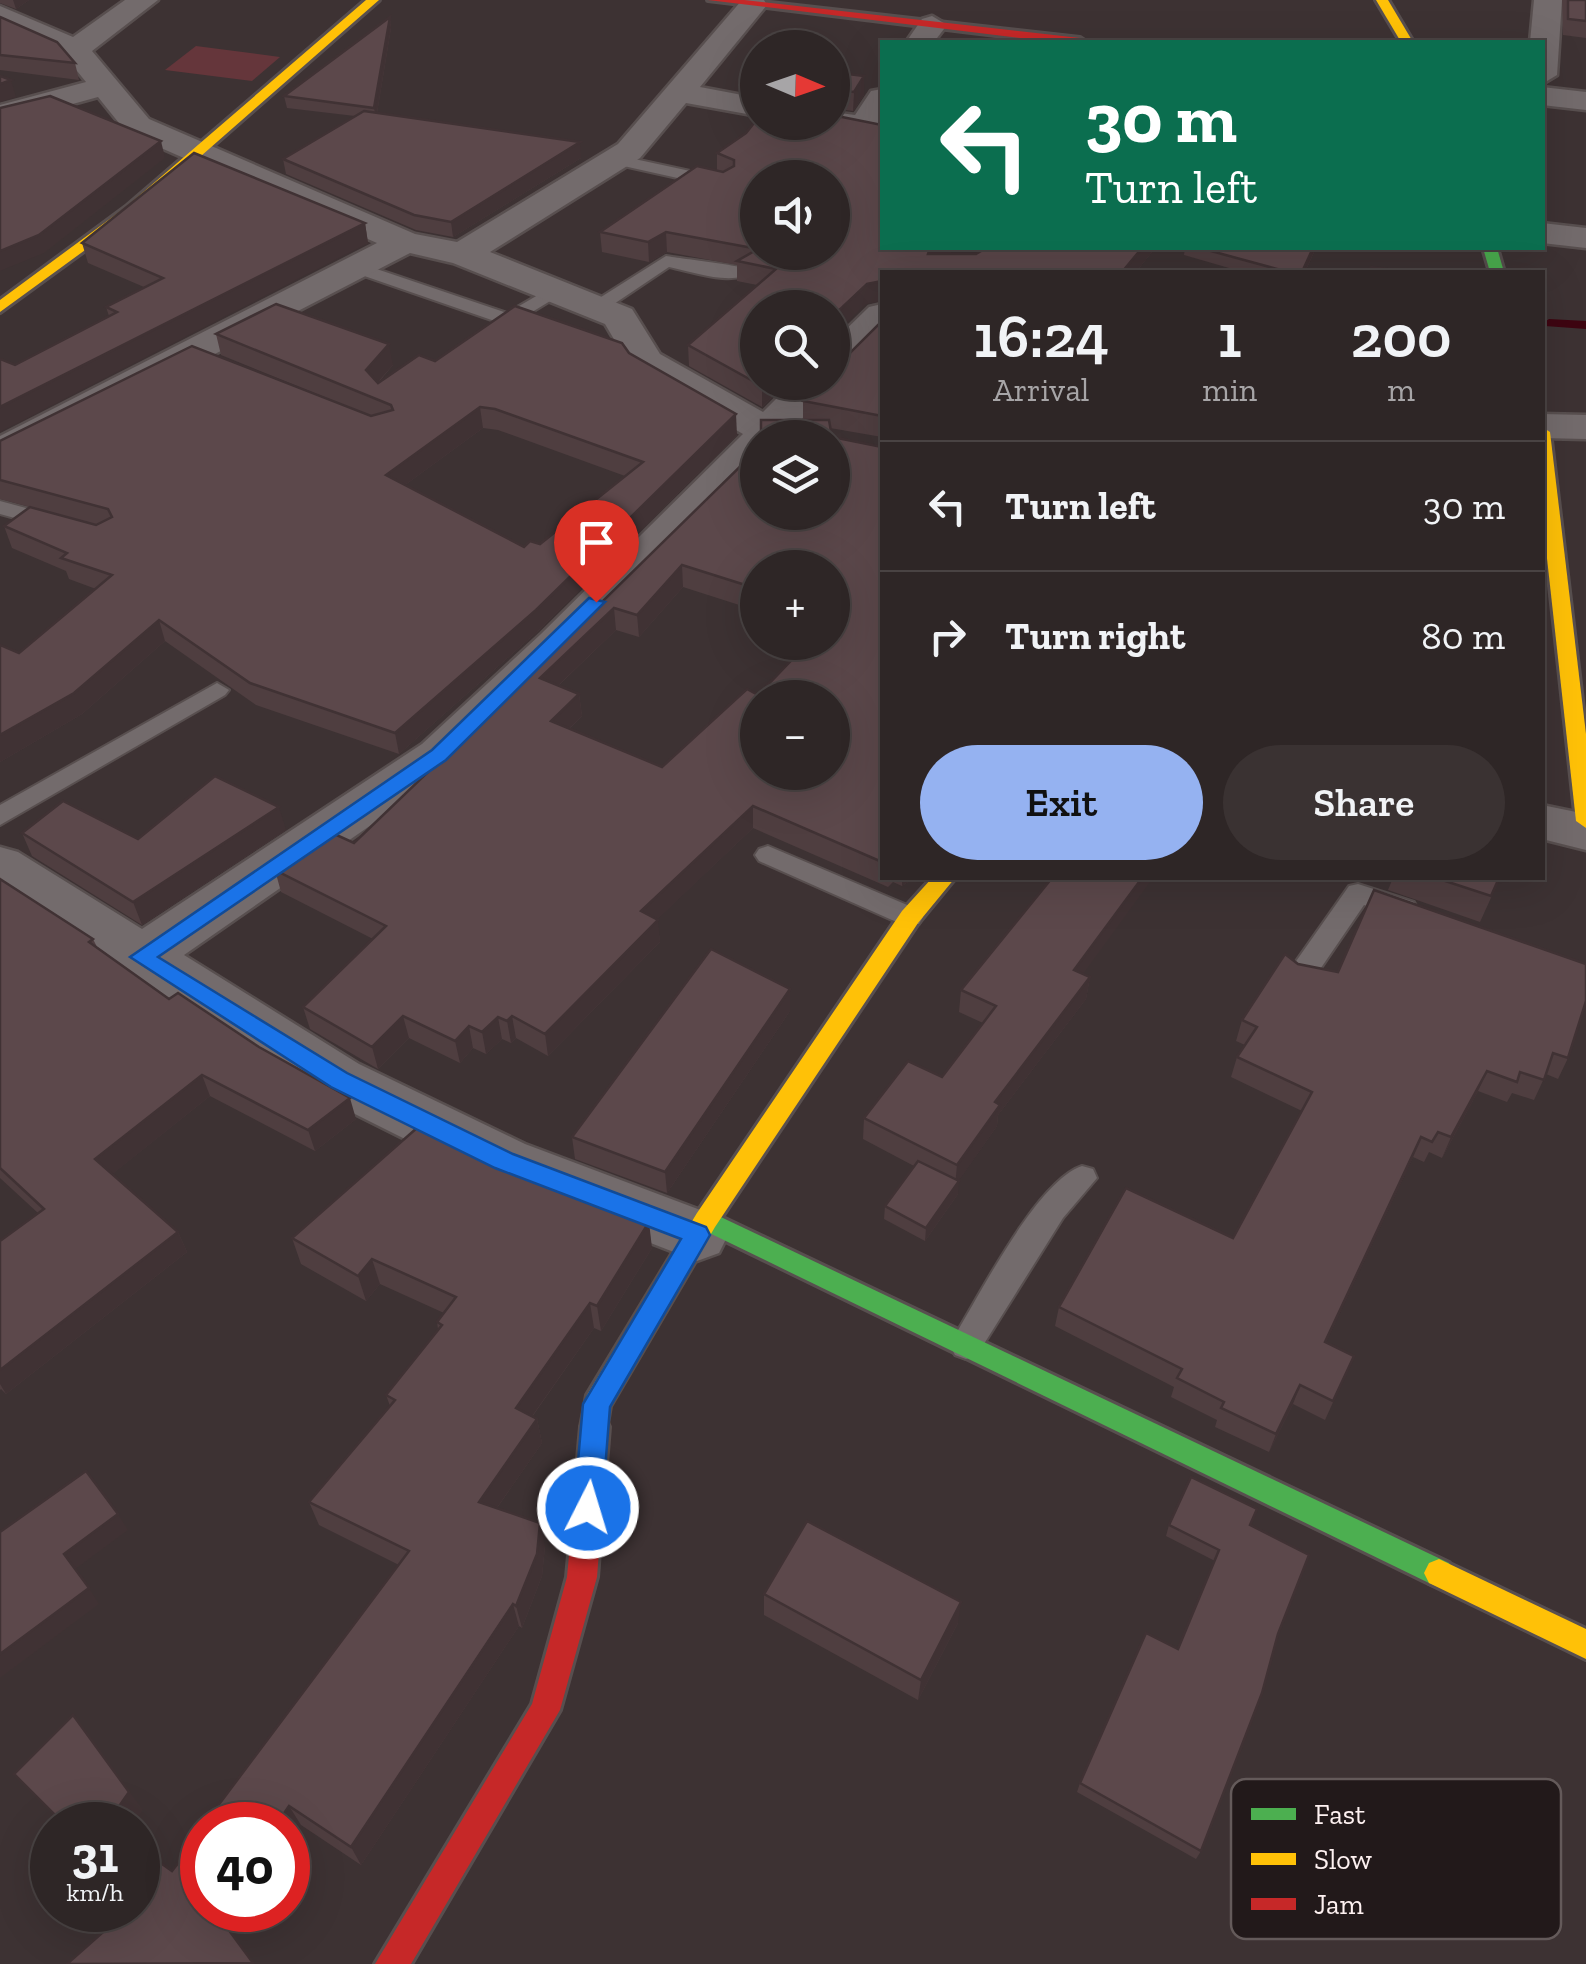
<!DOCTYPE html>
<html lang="en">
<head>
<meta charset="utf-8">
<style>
  body { margin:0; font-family:"Zilla Slab",serif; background:#3a3232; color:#f1f3f6; height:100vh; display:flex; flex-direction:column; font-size:38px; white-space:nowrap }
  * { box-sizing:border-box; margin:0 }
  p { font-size:32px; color:#a7a5a7 }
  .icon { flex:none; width:55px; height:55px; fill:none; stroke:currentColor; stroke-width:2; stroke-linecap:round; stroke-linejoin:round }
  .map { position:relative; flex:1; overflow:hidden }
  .drawer { position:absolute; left:880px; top:270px; width:665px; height:610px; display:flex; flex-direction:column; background:#2e2626; border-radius:0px; box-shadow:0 10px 40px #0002,0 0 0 2px #494343 }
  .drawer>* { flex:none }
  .banner { position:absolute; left:880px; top:40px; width:665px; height:210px; border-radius:0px; box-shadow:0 10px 40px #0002,0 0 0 2px #494343; background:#0b6e4f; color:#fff; overflow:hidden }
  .needle { width:65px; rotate:92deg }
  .tools { position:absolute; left:740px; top:30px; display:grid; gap:20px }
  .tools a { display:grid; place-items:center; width:110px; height:110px; border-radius:50%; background:#2e2626; box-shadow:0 10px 40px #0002,0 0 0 2px #494343; font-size:50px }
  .speed { position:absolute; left:30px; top:1802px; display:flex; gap:20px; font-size:50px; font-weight:700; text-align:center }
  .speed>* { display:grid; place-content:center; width:130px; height:130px; border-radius:50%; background:#2e2626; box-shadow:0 10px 40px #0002,0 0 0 2px #494343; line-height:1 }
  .speed small { font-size:25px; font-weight:400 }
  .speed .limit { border:15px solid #d22; background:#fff; color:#111 }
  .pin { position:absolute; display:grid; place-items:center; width:85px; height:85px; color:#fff; margin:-102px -42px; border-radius:50% 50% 50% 0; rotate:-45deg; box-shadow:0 0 10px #0007 }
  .pin .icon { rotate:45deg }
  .me { position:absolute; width:110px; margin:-55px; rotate:5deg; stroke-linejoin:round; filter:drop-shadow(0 0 8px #0008) }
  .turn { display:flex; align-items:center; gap:35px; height:210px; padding:0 40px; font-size:45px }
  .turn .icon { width:130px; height:130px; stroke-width:2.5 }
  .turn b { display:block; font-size:70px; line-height:85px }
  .eta { display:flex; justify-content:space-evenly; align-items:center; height:170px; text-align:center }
  .eta b { font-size:60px; font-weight:600; line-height:70px }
  .button { display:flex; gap:20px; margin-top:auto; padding:20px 40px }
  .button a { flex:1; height:115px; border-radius:60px; background:#95b2f1; color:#111; font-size:40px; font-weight:600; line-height:115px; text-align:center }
  .button a+a { background:#3a3232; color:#f1f3f6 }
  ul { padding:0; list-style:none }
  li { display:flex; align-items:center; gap:30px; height:130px; padding:0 40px; border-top:2px solid #494343 }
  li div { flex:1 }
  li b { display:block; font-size:38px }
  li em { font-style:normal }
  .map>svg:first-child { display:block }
</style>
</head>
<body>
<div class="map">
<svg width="1586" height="1964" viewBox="0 0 1586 1964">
  <rect width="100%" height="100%" fill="#3d3233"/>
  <path fill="#65363b" d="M196,46l84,11 -28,24 -87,-11z"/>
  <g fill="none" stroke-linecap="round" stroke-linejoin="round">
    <path fill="#3e0511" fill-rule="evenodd" d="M1549,319l37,2v8l-41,-3 -2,-3z"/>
    <g stroke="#584f4f" stroke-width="4">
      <g id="lane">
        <path d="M616,155l102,22 8,5 -8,5 -108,-24 -2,-3z"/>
        <path d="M666,256c17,3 82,10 89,15 -22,16 -61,1 -86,-4l-67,45h-12v-8z"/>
        <path d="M353,261l154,52 43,-25 15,4 -56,34 -162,-56v-8z"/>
        <path d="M0,501l63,17 3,5 -11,6 -55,-15z"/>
        <path d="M217,683l12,7 -4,5 -225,130v-20z"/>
        <path d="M768,846l151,64 4,7 -4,7h-18l-142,-63 -4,-6 4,-6z"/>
        <path d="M1358,884l56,18 4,7 -13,9 -41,-13 -52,76h-20l-4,-7 4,-7 57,-81z"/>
        <path d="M1082,1166l11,3 4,9 -34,40 -86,137 -11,4 -11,-4 -5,-10 5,-10c26,-42 82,-154 127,-169z"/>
      </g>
    </g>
    <g stroke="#584f4f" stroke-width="5">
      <g id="street">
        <path d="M125,0h33l-66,51 57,68 266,115 42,8 161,-98 124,-144h22l3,5 -67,82 58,11v18l-72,-13 -46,55 -150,94 142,57 28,45 103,58 30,-30 39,-3 -3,11 -33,35 20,4 6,9h-64v27l-302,301 -272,189 175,109 166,80 194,73 9,18 -9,18 -22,8 -214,-83 -164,-82 -319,-206v-43l18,5 124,77 280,-185 119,-110 202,-200 -111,-64 -27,-46 -152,-61 -43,-10 -410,212v-29l377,-193 -250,-110 -29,-36 -98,27v-19l86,-23 -22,-27 -64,-29v-20l73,31z"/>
        <path d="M1534,0h28l-5,75 -15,9v-42h-12z"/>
        <path d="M932,16l15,9 -13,17h-28l16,-23z"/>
        <path d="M1542,87l44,5v18l-44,-5z"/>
        <path d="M882,89v32l-8,12 -42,-2 -15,-9h15v-10l23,3 16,-24z"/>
        <path d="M1542,223l44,5v20l-44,-5z"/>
        <path d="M882,304v32l-36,37 -14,3v-33l37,-36z"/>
        <path d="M1542,414l44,1v24l-44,-1z"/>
        <path d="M1542,805l44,9v36l-44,-11z"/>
      </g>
    </g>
    <g stroke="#584f4f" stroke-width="6">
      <g id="fast">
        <path d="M1483,248h14l7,24h-14z"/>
        <path d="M706,1210l743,353 5,10 -5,10 -10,4 -10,-4 -732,-356 -4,-7 4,-7z"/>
      </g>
    </g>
    <g stroke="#584f4f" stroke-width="6">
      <g id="slow">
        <path d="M366,0h13l-243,213 -136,99v-12l126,-93z"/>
        <path d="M1376,0h12l25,42h-12z"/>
        <path d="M1542,427l8,5 36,302v94l-10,-7 -34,-308z"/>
        <path d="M932,878h23l-37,45 -203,304 -105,179 -5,30 -10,3 -10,-3 -4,-9 6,-32 110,-182 205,-302z"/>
        <path d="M1439,1559l147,70v30l-157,-76 -5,-10 5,-10z"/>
      </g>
    </g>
    <g stroke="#584f4f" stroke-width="6">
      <g id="jam">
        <path d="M708,0h36l336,38 6,4h-33z"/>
        <path d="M595,1415l10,3 4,9 -12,150 -37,133 -149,254h-36l157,-260 35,-127 14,-150 4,-9z"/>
      </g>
    </g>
    <use href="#lane" fill="#736b6c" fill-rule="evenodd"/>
    <use href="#street" fill="#736b6c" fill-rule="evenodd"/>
    <use href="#fast" fill="#4caf50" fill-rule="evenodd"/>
    <use href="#slow" fill="#ffc107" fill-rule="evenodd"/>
    <use href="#jam" fill="#c62828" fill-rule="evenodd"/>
  </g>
  <g fill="#4f3e40" fill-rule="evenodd">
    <path d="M0,0h29l-13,9 -16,-6z"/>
    <path d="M1562,0h24v38l-23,-3z"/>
    <path d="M0,17l75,46 4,17 -79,-10z"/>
    <path d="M390,17l1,11 -14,85 204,45 -128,79 -37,-7 -130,-56 -3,-15 72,-43 -68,-8 -3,-12z"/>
    <path d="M832,72l32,4v19l-11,16 -21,-3z"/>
    <path d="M717,153l240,95 -9,6 204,-2 -16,20h-254l-16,32 -34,4 -74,74h29l-25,25 -73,-41 -1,-21 69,-60 -20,-4v-16l-70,-13 -18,10 -47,-10 -2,-20 117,-61z"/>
    <path d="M365,223l3,20 -353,122 94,-49 -3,-9 38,-20 -56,-24 -6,-20z"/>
    <path d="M1185,248h131l-11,24h-62l-59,-17z"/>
    <path d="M882,321v116l-52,-9 2,9 50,10v431h32l-12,8 -9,-4 -5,5 -135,-59 -96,91 3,23 -112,114 -32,-18 -5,5 -9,-4 -16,15 -13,-6 -13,15 -51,-25 -31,31 -68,-40 -7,-22 70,-68 -92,-47 -6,-22 79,-27 69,-66 -1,-6 33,-25 348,-326v-19zM758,568h74v74l-74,53 -96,72 -93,-38 13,-13 -3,-22 -21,-8 58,-56 23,7 44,-50 75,24z"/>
    <path d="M216,334l177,31 -15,18 57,-22 194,-8 108,82 -199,196 -139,123 -143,-49 -91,-64 -83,73 -82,48v-117l19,8 77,-64 -27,-10 -3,-8 -54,-23 -8,-22 26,-19 -30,-8v-58l354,-32 -133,-54zM483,428l15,2 127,46 -85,68 -16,3 -119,-62z"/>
    <path d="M286,830l-144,95 -110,-69 -10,-23 116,6z"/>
    <path d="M1393,878h107l-20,44 -92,-32z"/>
    <path d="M0,879l93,60 4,8 72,52 187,120 -41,32 -105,-55 -98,78 66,58 9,20 -181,142 -5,-5 -1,1v-149l38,-28 -38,-35z"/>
    <path d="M1298,964l270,94 -10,21 -12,-5 -12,26 -22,-7 -5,9 -29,-11 -36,67 -13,-6 -5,10 -11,-5 -87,185 28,14 -29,64 -32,-16 -24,48 -54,-25 2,-7 -46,-23 3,-10 -119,-61 4,-19 174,-69 69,-127 -71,-34 6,-20 8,-12 -9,-4 6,-21z"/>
    <path d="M1083,974l7,3 -4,22 -88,116 -1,11 -39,55v13l-33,47 -41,-22 1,-13 29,-40 -51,-27 1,-21 78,-41 41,-54 -24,-11 2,-22z"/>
    <path d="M790,1011l-123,182 -92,-34 -3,-22z"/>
    <path d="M292,1238l360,10 -51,83 -7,-3 -62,89 5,2 5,24 -45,65 48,38 -3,30 -20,52 -3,-2 -158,239 -60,-40h-71l-13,-18 182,-242 -80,-40 -10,-23 81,-96 -4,-11 52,-66 -1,-7 7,-9 -64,-29 -14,17 -65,-37z"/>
    <path d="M1169,1525h81l28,109 -77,217 -5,8 -119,-67 3,-9 98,-134 37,-88 -49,-25z"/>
    <path d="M764,1594l194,29 -40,77 -154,-85z"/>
  </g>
  <g fill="#403234">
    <path d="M13,0h16l-13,9z"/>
    <path d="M390,17l1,11 -15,91 -2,-11z"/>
    <path d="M864,76v19l-11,16 1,-19z"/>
    <path d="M11,80l5,17 -16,5v-18z"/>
    <path d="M161,141l4,17 -121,95 -44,18v-20z"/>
    <path d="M580,142l1,16 -128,79 -2,-15z"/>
    <path d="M365,223l3,20 -368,189v-25z"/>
    <path d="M666,232l1,20 -18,10 -1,-20z"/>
    <path d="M929,248h28l-29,21z"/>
    <path d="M1142,248h10v4l-16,20h-14z"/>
    <path d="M1313,248h3l-11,24h-3z"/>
    <path d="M882,281v20l-16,3 -34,33v-20l35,-33z"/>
    <path d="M389,344l4,21 -23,26 -4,-21z"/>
    <path d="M766,382h21l-25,25v-21z"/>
    <path d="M480,407l3,21 -93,68 -4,-21z"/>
    <path d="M736,414l1,21 -199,196 -139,123 -4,-21z"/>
    <path d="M682,565l1,22 -44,50 -2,-22z"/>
    <path d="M614,608l2,22 -74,71 -2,-23z"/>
    <path d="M159,620l6,21 -83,73 -82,48v-27z"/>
    <path d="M579,694l3,22 -28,27 -3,-22z"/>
    <path d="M753,806v22l-110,105 -2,-22z"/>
    <path d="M279,807l7,23 -144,95 -9,-23z"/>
    <path d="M902,878h12l-12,8z"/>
    <path d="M1142,878h11l-83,114 4,-22z"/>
    <path d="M658,920l2,22 -112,114 -3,-22z"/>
    <path d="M1090,977l-4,22 -88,116 -1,11 -42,60 2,-21 38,-63z"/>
    <path d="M790,989v22l-123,182 -2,-21z"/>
    <path d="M403,1016l6,22 -31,31 -6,-22z"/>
    <path d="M512,1016l4,22 -5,5 -4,-22z"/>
    <path d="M498,1017l4,22 -16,15 -4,-22z"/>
    <path d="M469,1026l4,22 -13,15 -5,-22z"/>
    <path d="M1487,1071l-9,20 -36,67 9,-21z"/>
    <path d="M202,1075l8,21 -105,84 -10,-21z"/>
    <path d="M350,1098l6,21 -41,32 -7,-21z"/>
    <path d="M1421,1137l-8,20 -96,204 8,-19z"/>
    <path d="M959,1181l-1,13 -33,47 1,-13z"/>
    <path d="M649,1222l3,26 -51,83 -4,-25z"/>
    <path d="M178,1232l9,20 -181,142 -6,-10v-14z"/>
    <path d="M372,1259l8,25 -14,17 -8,-25z"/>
    <path d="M590,1303l4,25 -73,104 -5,-24z"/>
    <path d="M1300,1385l-7,19 -24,48 7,-18z"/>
    <path d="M537,1419l5,24 -57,82 -6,-23z"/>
    <path d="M118,1514l10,16 -54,40 -10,-16z"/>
    <path d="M540,1523l5,23 -3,30 -20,52 -6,-22z"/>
    <path d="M89,1588l10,16 -99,74v-24z"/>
    <path d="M961,1602l-3,21 -40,77 3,-20z"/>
    <path d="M513,1604l6,22 -158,239 -10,-18z"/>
    <path d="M73,1715l70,95 -10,15h-27z"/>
    <path d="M289,1806l12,19 -13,19v-19h-12z"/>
  </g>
  <g fill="#5c484b" stroke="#403234" stroke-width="2.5" fill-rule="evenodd">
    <path d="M1568,0h18v21l-18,-2z"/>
    <path d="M0,17l57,25 18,21 -75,-8z"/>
    <path d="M390,17l-16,91 -90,-12z"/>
    <path d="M832,72l32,4 -10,16 -22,-2z"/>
    <path d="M0,76l11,4 -11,4z"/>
    <path d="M50,96l111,45 -122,94 -39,16v-143z"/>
    <path d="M364,111l216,31 -129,80 -37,-7 -131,-56z"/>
    <path d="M832,115l50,10v123h48l-2,6h48l10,-6h156l-20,24h-240v9l-15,3 -35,33v-9h-74v74h8l-4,4 -74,-41 88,-76 -39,-8 21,-12v3h74v-74h-74v71l-92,-17 -18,10 -48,-10 97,-66 26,6 11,-6v-6l-17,-7 29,-20 12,-15v4h74z"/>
    <path d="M194,153l171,70 -365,184v-48l15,6 102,-53 -11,-5 57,-29 -81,-35z"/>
    <path d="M1200,248h113l-11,24h-14z"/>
    <path d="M1371,267l38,5h-41z"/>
    <path d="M276,304l113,40 -23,26 12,13 41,-28 16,6 80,-55 107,37 7,10 107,61 -200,196 -141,123 -145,-50 -91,-63 -85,73 -74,42v-90l19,8 93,-78 -51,-17 6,-5 -63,-27 26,-19 66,18 16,-8 -4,-8 -108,-29v-39l192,-95 179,70 22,-6 -2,-5 -175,-71zM480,407l15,2 148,53 -103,82 -10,-3 -6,6 -138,-72z"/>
    <path d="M882,321v95l-79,-15 18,-19h11v-12l4,-12 13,-4z"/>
    <path d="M761,420h68l3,17 50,10v415l-129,-56 -112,105 17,9 -113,114 -33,-18 -5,5 -9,-4 -16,15 -13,-6 -14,15 -52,-25 -31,31 -69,-40 83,-81 -111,-56 55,-38 24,11 73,-70 -5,-2 33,-25 303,-297v63h74v-74h-71zM682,565l76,24v-21h74v44l5,1 -5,5v24h-23l-51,53 -11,-6 -85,78 -111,-46 28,-27 -39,-16 74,-70 23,7zM758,698h74v74h-74z"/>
    <path d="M215,776l64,31 -146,95 -111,-69 41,-32 75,38z"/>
    <path d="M1052,878h90l-68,92 16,7 -95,125 5,3 -43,60 -93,-47 44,-57 34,16 54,-71 -35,-16z"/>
    <path d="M1436,878h63l-8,18z"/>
    <path d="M0,879l93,60 -4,3 80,57 9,-6 81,54 91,51 -42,32 -106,-55 -107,84 83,73 -178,138v-129l44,-32 -44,-41z"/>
    <path d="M1374,890l212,74v37l-18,57 -15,-5 -9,27 -24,-8 -3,10 -30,-11 -36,66 -13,-5 -6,10 -11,-5 -96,205 29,14 -21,45 -33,-16 -24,49 -55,-26 3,-6 -47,-24 5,-9 -123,-62 67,-119 107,50 79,-146 -75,-35 20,-30 -15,-7 43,-66 13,10 40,8z"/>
    <path d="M711,949l79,40 -125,183 -93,-35z"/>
    <path d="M418,1127l58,28 173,67 -52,84 -7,-3 -74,105 21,11 -58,83 61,21 -3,31 -21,52 -3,-2 -162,243 -62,-41 -13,19h-32l-27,-18 192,-256 -100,-49 86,-102 -9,-5 56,-70 -5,-3 19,-25 -84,-38 -14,17 -66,-38z"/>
    <path d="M918,1161l41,20 -33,47 -41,-22z"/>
    <path d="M86,1471l32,43 -54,40 25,34 -89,66v-122z"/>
    <path d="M1191,1477l66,32 -7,16 59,30 -31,79 -16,59 -61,158 -121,-68 66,-150 32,16 41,-99 -50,-25z"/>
    <path d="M807,1521l154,81 -40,78 -157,-86z"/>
    <path d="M73,1715l56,77 -23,33h-41l-51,-51z"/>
    <path d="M138,1847l34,24 7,-9 23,32v16h12l39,53 -186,1 61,-54h10v-8l1,-2 -1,-2z"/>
  </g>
  <path fill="#1a73e8" stroke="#114b97" stroke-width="2.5" d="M589,598l16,4 -159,158 -288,197 189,116 166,81 193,73 4,8 -4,7 -96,165 -8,101 -4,9 -10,4 -10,-4 -4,-9 9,-104 98,-165 -186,-71 -164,-81 -201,-130 302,-207z"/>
  <rect x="1231" y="1779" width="330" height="160" rx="15" fill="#22191a" stroke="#645a5a" stroke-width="2.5"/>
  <rect x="1251" y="1808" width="45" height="12" fill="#4caf50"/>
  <rect x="1251" y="1853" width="45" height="12" fill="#ffc107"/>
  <rect x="1251" y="1898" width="45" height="12" fill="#c62828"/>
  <g font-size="28" fill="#fef1f1">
    <text x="1314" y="1824">Fast</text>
    <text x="1314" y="1869">Slow</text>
    <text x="1314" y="1914">Jam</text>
  </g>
</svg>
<div class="tools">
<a><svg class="needle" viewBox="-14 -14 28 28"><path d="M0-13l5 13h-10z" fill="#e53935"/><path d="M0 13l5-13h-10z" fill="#a7a5a7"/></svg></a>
<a><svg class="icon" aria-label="sound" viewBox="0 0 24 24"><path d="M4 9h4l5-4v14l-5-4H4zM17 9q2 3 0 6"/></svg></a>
<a><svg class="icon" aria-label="search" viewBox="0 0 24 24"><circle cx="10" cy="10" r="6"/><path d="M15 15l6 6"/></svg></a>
<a><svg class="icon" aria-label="layers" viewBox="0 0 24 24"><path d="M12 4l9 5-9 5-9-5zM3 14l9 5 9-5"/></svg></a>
<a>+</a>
<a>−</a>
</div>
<div class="speed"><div>31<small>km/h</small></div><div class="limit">40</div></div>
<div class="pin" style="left:596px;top:602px;background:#d93025"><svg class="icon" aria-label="arrive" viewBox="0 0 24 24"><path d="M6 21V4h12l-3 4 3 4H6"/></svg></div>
<svg class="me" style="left:588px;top:1508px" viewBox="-20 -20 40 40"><circle r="17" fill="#1a73e8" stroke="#fff" stroke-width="3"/><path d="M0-11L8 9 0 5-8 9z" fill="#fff"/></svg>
<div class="banner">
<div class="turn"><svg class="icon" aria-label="left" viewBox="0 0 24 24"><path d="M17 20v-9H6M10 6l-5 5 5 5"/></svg><div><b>30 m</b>Turn left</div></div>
</div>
<section class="drawer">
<div class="eta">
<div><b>16:24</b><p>Arrival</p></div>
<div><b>1</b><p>min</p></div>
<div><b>200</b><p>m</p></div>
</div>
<ul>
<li><svg class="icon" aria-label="left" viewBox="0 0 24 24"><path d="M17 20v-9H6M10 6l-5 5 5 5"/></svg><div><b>Turn left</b></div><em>30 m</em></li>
<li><svg class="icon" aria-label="right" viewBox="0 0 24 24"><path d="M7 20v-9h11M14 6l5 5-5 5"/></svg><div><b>Turn right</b></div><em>80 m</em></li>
</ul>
<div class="button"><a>Exit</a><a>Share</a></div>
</section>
</div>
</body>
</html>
